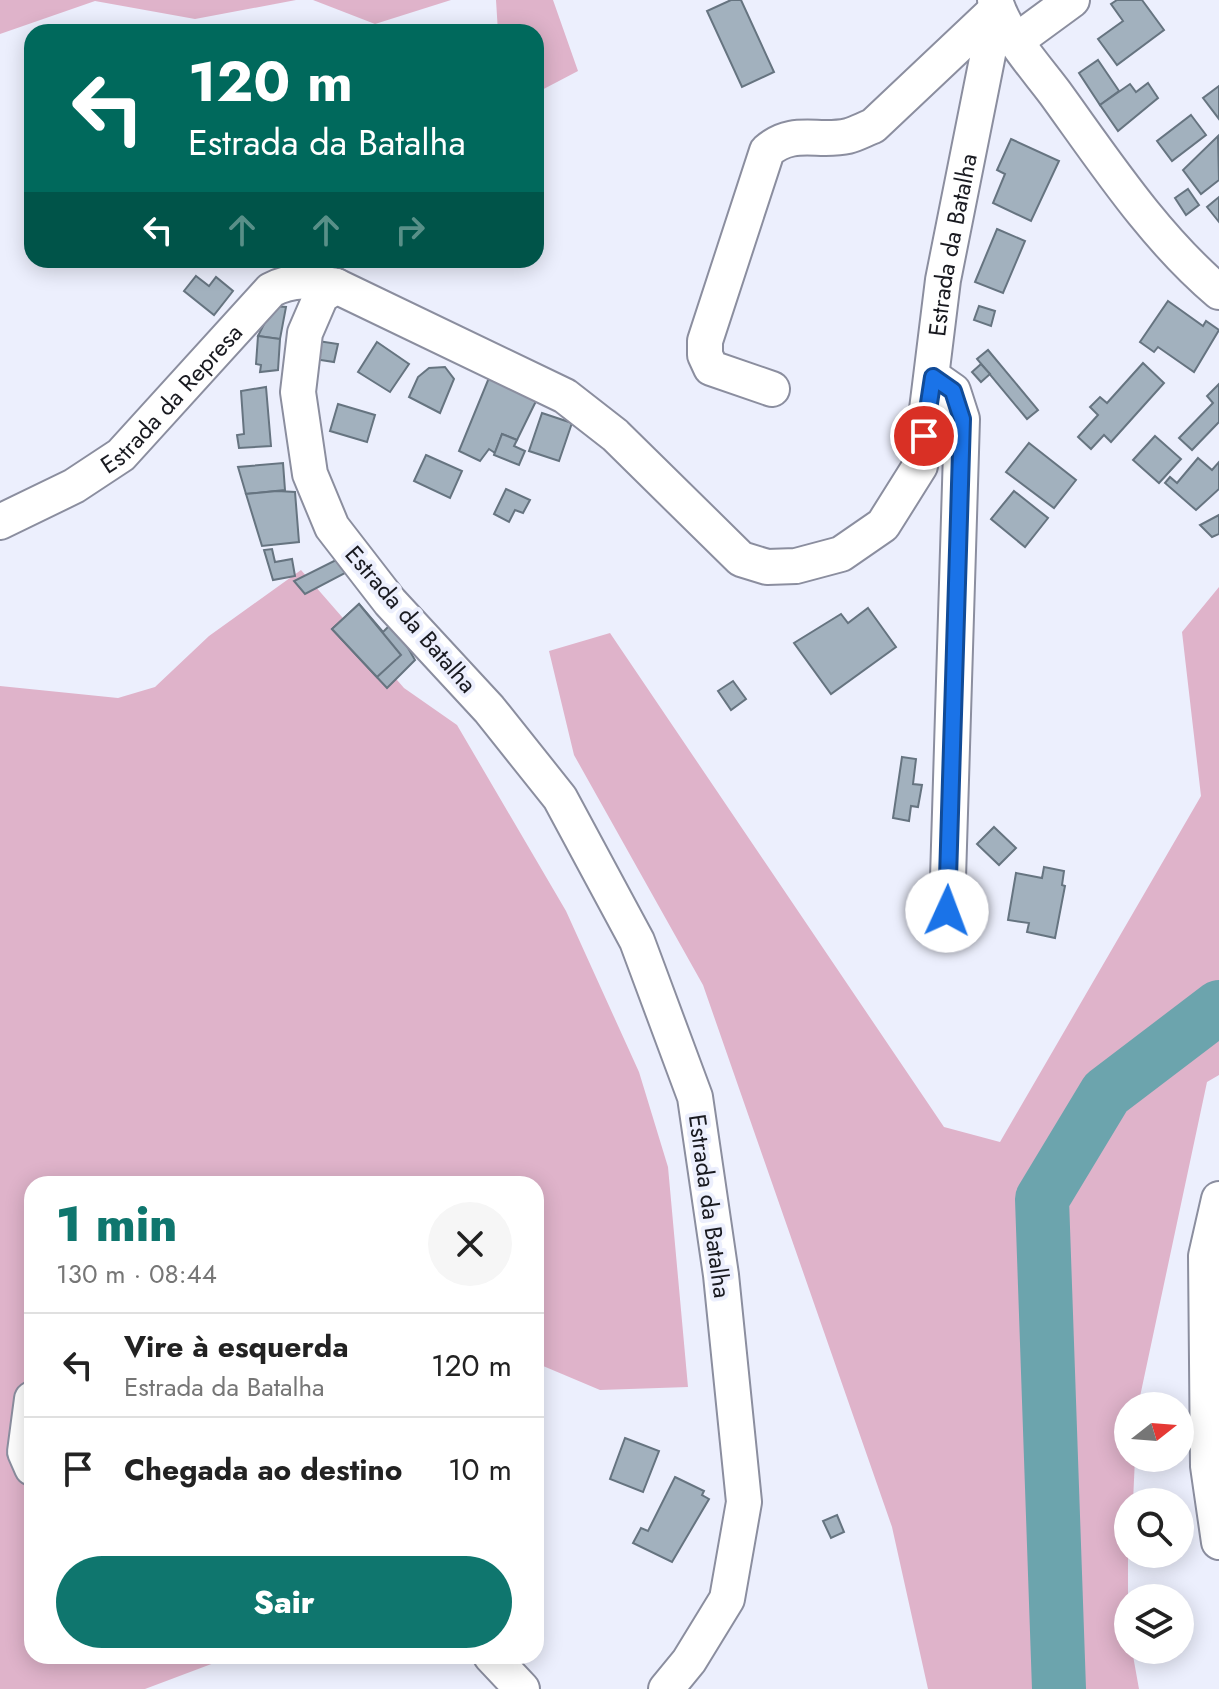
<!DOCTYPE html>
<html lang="pt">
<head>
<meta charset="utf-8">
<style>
  body { margin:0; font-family:Jost,sans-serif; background:#f6f6f6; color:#222; height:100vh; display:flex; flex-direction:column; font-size:30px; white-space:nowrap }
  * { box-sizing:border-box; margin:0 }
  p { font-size:26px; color:#767676 }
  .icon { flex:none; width:44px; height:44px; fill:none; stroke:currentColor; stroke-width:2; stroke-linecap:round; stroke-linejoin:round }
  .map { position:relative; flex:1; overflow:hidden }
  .panel { position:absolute; left:24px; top:1176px; width:520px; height:488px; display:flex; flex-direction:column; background:#fff; border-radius:24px; box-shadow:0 4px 20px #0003 }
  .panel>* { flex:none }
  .guide { position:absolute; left:24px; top:24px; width:520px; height:244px; border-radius:24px; box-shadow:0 4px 20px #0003; background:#00695c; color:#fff; overflow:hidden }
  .needle { width:52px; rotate:73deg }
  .controls { position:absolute; left:1114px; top:1392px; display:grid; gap:16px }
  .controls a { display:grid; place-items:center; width:80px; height:80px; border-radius:50%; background:#fff; box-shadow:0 4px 20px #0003; font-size:40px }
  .pin { position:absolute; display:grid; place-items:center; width:68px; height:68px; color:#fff; margin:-34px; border:4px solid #fff; border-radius:50%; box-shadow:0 2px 8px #0007 }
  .me { position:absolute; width:88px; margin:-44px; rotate:2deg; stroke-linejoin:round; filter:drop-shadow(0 0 6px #0008) }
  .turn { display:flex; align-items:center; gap:28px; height:168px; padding:0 32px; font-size:36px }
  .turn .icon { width:104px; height:104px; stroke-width:2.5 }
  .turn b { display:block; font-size:56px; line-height:68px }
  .lanes { display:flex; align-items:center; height:76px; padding:0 32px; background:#0003; justify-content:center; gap:40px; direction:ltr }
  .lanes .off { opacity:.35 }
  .round { display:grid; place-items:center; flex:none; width:84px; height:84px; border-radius:42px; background:#f6f6f6 }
  .overview { display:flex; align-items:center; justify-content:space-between; height:136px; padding:0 32px }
  h1 { font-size:48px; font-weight:800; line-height:60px; color:#0f766e }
  .action { display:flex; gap:16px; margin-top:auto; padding:16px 32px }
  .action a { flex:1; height:92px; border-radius:48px; background:#0f766e; color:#fff; font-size:32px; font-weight:800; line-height:92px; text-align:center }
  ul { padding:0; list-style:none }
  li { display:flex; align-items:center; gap:24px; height:104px; padding:0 32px; border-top:2px solid #e0e0e0 }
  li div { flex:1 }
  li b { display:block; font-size:30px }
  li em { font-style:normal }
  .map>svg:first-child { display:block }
</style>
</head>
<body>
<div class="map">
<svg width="1219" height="1689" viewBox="0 0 1219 1689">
  <rect width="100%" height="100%" fill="#eceffd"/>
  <g fill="#dfb3ca">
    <path d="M0,0h296l-101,19 -100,-18 -95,33z"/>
    <path d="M313,0h138l-76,24z"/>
    <path d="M496,0h57l25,71 -42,22v-61h-38z"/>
    <path d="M301,570l103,118 53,37 109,186 73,161 29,95 20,220 -88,3 -64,-27v-179h-504v472h189l1,4 -77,29h-145v-1003l118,12 37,-11 54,-51z"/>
    <path d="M1219,587v488l-12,7 -69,324h-10v52h7l-2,44h-5v148h4l7,39h-211l-36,-162 -189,-542 -129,-230 -25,-104 61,-18 334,494 56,15 201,-346 -19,-164z"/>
  </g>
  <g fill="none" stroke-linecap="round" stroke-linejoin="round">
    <path stroke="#6ca4ad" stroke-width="54" d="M1059,1689l-17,-490 64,-106 113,-86"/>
  </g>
  <g fill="#a2b1be" stroke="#667480" stroke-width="2">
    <path d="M731,0h10l33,72 -32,15 -35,-76z"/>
    <path d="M1117,0h25l22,30 -47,35 -19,-26 25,-18 -12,-17z"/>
    <path d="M1098,60l21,31 -19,14 -21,-32z"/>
    <path d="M1148,83l10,15 -40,33 -18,-26 30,-21 6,8z"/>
    <path d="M1219,86v33l-16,-21z"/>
    <path d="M1191,115l15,20 -34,26 -15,-20z"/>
    <path d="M1218,136l1,44 -18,14 -18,-24z"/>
    <path d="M1011,139l48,22 -28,60 -38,-18 12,-29 -8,-4z"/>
    <path d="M1188,189l11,16 -13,10 -11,-17z"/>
    <path d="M1219,197v25l-12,-15z"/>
    <path d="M997,229l28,12 -22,52 -28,-11z"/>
    <path d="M196,276l13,10 7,-9 17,14 -19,24 -30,-24z"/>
    <path d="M1168,301l35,25 3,-5 13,9 -25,42 -36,-25 -4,5 -14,-10z"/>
    <path d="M273,306l13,1 -6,32 -22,-3z"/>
    <path d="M979,306l16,5 -4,15 -17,-6z"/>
    <path d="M258,336l22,3 -2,31 -18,2 1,-7 -5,-1z"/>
    <path d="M318,341l20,3 -4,18 -20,-3z"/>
    <path d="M377,342l32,22 -19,28 -32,-20z"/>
    <path d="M988,350l50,60 -11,9 -50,-60z"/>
    <path d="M1143,363l21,20 -53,59 -7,-7 -13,14 -13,-12 20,-22 -8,-8 10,-10 7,6z"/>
    <path d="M981,364l9,10 -9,8 -9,-10z"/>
    <path d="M445,367l9,12 -14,34 -31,-16 9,-20 11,-9z"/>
    <path d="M493,368l45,29 -21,43 -15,-6 -7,19 -6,-4 -9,12 -21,-10z"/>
    <path d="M1219,384v38l-27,28 -13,-12 34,-35 -6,-7z"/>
    <path d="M266,387l5,59 -32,2 -2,-13 7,-1 -3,-43z"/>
    <path d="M338,404l37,11 -8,27 -37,-11z"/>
    <path d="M542,413l30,10 -13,38 -30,-10z"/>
    <path d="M502,434l15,6 -3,6 11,5 -6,14 -25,-10z"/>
    <path d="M1155,436l26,23 -22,24 -26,-23z"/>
    <path d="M1029,443l47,37 -22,28 -48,-36z"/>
    <path d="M426,455l36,16 -12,27 -36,-17z"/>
    <path d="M1198,458l14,12 7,-8v27l-23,21 -31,-27 5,-6 7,6z"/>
    <path d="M283,463l2,27 -39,4 -8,-27z"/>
    <path d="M506,489l24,11 -7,13 -8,-3 -6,12 -15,-8z"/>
    <path d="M277,491l18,1 4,50 -37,4 -16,-52z"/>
    <path d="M1014,491l34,27 -23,29 -34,-28z"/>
    <path d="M1219,515v19l-7,3 -12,-12z"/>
    <path d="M272,549l3,13 17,-3 3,17 -22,4 -9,-30z"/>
    <path d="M340,558l9,13 -44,23 -11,-13z"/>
    <path d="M359,604l24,28 10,-10 22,38 -28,28 -55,-59z"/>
    <path d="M359,604l42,51 -24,22 -45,-48z"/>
    <path d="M868,608l28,39 -65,47 -37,-51 47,-29 7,9z"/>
    <path d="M733,681l13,18 -15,11 -13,-19z"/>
    <path d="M902,757l14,2 -3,25 9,1 -4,22 -7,-1 -2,15 -16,-3z"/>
    <path d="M994,827l22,21 -17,17 -22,-21z"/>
    <path d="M1044,867l20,4 -2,14 3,1 -10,52 -28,-6 2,-9 -21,-3 8,-47 26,5z"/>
    <path d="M625,1438l34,13 -16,41 -33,-13z"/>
    <path d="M675,1477l29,14 -2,4 7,4 -37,63 -39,-19 8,-15 7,3z"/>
    <path d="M837,1515l7,17 -13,6 -8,-17z"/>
  </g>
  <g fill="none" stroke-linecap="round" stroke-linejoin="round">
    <g stroke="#8b8e9f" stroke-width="38">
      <g id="minor">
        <path d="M995,0c10,34 39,65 60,93 50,69 99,144 164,199"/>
        <path d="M1016,41l56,-41"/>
        <path d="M933,377l20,14 9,28 -15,492"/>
        <path d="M772,389l-61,-21 -6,-13v-14l62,-190c26,-23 51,-8 81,-15 8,-2 17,-7 25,-10l124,-117"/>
        <path id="s1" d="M0,522l74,-36 47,-31 150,-165c23,-12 40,-9 65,-4"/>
        <path d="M1219,1199l-13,57 2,210 11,76"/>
        <path d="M32,1399l-7,53 7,16"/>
        <path d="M491,1656l31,33"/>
        <path id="s2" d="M666,1689l23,-28 38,-62 17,-97 -23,-227 -26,-178 -58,-156 -77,-143 -71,-89 -99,-107 -58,-75 -22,-53 -12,-82 7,-59 16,-37 15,-10 229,110 50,39 126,124 26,8 29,-1 45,-12 42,-29 37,-59 23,-186 54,-271"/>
      </g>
    </g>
    <use href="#minor" stroke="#fff" stroke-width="34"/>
  </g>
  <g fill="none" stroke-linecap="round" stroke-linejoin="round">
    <g stroke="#114b97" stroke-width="20">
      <path id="route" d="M924,436l9,-59 20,14 9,28 -15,492"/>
    </g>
    <use href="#route" stroke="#1a73e8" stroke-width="14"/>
  </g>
  <g text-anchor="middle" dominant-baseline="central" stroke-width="8" stroke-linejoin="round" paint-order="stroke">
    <g font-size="24" fill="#191a20" stroke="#eceffd">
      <text stroke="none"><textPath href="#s2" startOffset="2498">Estrada da Batalha</textPath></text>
      <text stroke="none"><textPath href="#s1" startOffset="214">Estrada da Represa</textPath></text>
      <text transform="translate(411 619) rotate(49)">Estrada da Batalha</text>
      <text transform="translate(710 1206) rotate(82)">Estrada da Batalha</text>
    </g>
  </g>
</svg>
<div class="controls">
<a><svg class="needle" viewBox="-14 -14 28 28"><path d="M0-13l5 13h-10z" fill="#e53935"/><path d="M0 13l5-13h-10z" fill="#767676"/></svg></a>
<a><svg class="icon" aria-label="search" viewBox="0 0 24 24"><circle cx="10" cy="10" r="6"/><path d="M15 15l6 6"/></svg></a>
<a><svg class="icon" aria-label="layers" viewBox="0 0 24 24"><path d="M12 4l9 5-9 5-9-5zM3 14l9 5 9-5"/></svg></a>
</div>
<div class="pin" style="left:924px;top:436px;background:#d93025"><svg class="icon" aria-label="arrive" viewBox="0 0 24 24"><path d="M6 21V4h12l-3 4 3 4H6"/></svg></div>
<svg class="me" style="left:947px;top:911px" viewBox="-20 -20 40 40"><circle r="19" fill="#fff"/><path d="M0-13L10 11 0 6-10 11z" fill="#1a73e8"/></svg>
<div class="guide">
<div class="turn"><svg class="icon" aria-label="left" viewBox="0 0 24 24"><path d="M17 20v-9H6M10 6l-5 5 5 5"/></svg><div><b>120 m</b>Estrada da Batalha</div></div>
<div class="lanes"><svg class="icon" aria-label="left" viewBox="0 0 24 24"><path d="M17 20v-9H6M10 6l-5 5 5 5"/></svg><svg class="icon off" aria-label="ahead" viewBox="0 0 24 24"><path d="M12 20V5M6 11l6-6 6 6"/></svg><svg class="icon off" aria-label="ahead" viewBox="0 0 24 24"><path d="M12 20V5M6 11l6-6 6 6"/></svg><svg class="icon off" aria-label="right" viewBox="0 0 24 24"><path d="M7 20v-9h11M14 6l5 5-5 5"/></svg></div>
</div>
<section class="panel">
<div class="overview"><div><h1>1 min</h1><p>130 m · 08:44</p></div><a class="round"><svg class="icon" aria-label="close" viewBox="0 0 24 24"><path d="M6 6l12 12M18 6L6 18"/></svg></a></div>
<ul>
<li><svg class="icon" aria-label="left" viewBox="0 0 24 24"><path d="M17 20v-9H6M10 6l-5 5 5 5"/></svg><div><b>Vire à esquerda</b><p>Estrada da Batalha</p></div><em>120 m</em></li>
<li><svg class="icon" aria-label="arrive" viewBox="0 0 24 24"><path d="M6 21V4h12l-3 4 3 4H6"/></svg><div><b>Chegada ao destino</b></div><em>10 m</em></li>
</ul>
<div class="action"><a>Sair</a></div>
</section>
</div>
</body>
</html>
